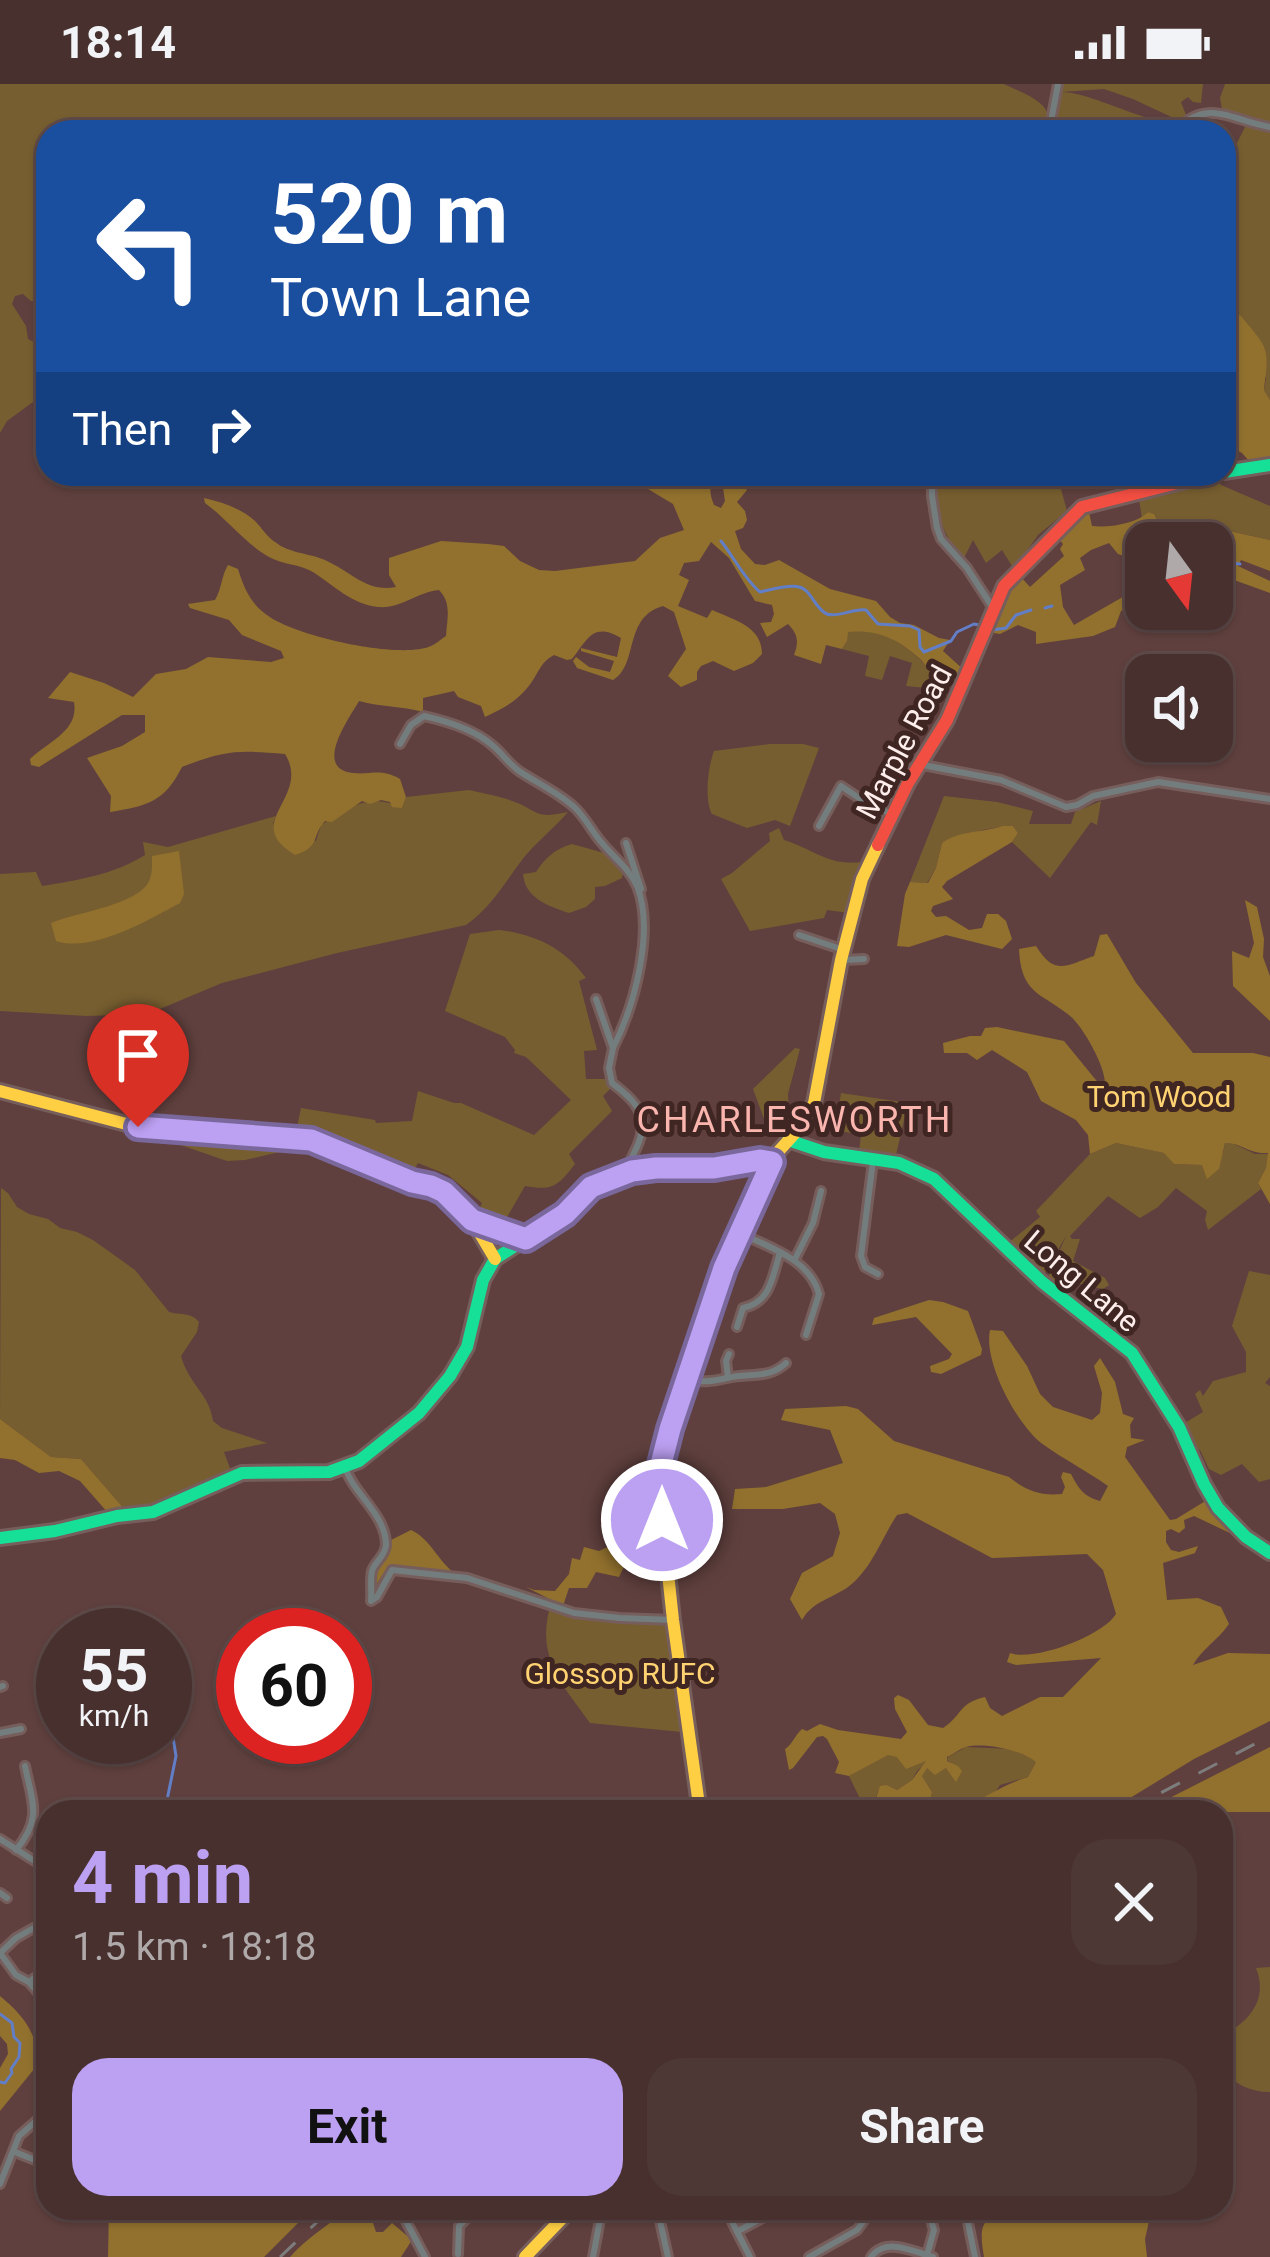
<!DOCTYPE html>
<html lang="en">
<head>
<meta charset="utf-8">
<style>
  body { margin:0; font-family:Roboto,sans-serif; background:#4e3836; color:#f1f3f6; height:100vh; display:flex; flex-direction:column; font-size:45px; white-space:nowrap }
  * { box-sizing:border-box; margin:0 }
  p { font-size:39px; color:#b0a9aa }
  .icon { flex:none; width:66px; height:66px; fill:none; stroke:currentColor; stroke-width:2; stroke-linecap:round; stroke-linejoin:round }
  .map { position:relative; flex:1; overflow:hidden }
  .side { position:absolute; left:36px; top:1716px; width:1197px; height:420px; display:flex; flex-direction:column; background:#47302e; border-radius:36px; box-shadow:0 3px 9px #0004,0 0 0 3px #5f4b4a }
  .side>* { flex:none }
  .hud { position:absolute; left:36px; top:36px; width:1200px; height:366px; border-radius:36px; box-shadow:0 3px 9px #0004,0 0 0 3px #5f4b4a; background:#1a4fa0; color:#fff; overflow:hidden }
  .needle { width:78px; rotate:165deg }
  .fabs { position:absolute; left:1125px; top:438px; display:grid; gap:24px }
  .fabs a { display:grid; place-items:center; width:108px; height:108px; border-radius:24px; background:#47302e; box-shadow:0 3px 9px #0004,0 0 0 3px #5f4b4a; font-size:60px }
  .speed { position:absolute; left:36px; top:1524px; display:flex; gap:24px; font-size:60px; font-weight:700; text-align:center }
  .speed>* { display:grid; place-content:center; width:156px; height:156px; border-radius:50%; background:#47302e; box-shadow:0 3px 9px #0004,0 0 0 3px #5f4b4a; line-height:1 }
  .speed small { font-size:30px; font-weight:400 }
  .speed .limit { border:18px solid #d22; background:#fff; color:#111 }
  .pin { position:absolute; display:grid; place-items:center; width:102px; height:102px; color:#fff; margin:-123px -51px; border-radius:50% 50% 50% 0; rotate:-45deg; box-shadow:0 0 12px #0007 }
  .pin .icon { rotate:45deg }
  .me { position:absolute; width:132px; margin:-66px; rotate:0deg; stroke-linejoin:round; filter:drop-shadow(0 0 9px #0008) }
  .turn { display:flex; align-items:center; gap:42px; height:252px; padding:0 36px; font-size:54px }
  .turn .icon { width:156px; height:156px; stroke-width:2.5 }
  .turn b { display:block; font-size:84px; line-height:102px }
  .then { display:flex; align-items:center; height:114px; padding:0 36px; background:#0003; gap:24px; font-size:45px }
  .round { display:grid; place-items:center; flex:none; width:126px; height:126px; border-radius:36px; background:#4e3836 }
  .summary { display:flex; align-items:center; justify-content:space-between; height:204px; padding:0 36px }
  h1 { font-size:72px; font-weight:700; line-height:90px; color:#bca0f2 }
  .action { display:flex; gap:24px; margin-top:auto; padding:24px 36px }
  .action a { flex:1; height:138px; border-radius:36px; background:#bca0f2; color:#111; font-size:48px; font-weight:700; line-height:138px; text-align:center }
  .action a+a { background:#4e3836; color:#f1f3f6 }
  .status { display:flex; justify-content:space-between; align-items:center; height:84px; padding:0 60px; background:#47302e; direction:ltr }
  .status svg { height:33px; fill:currentColor }
  .map>svg:first-child { display:block }
</style>
</head>
<body>
<div class="status"><b>18:14</b><svg viewBox="0 0 49 12"><path d="M0 12V9h3v3zM5 12V6h3v6zM10 12V3h3v9zM15 12V0h3v12zM26 1h20v11H26zM47 4h2v5h-2z"/></svg></div>
<div class="map">
<svg width="1270" height="2173" viewBox="0 0 1270 2173">
  <rect width="100%" height="100%" fill="#5f403e"/>
  <g fill="#775e30">
    <path d="M0,0h1004c12,6 38,15 43,28 2,4 -1,16 -2,20h-997v168l-17,1 -8,-7 -8,2 -3,8 14,22 2,13 12,6 -5,10 13,11v25l-41,30 -7,12z"/>
    <path d="M1061,0h142l-2,19 -8,-1 -5,-5 -7,5 5,13 -6,6 -47,-22 -29,-10 -43,3c23,0 62,19 87,26l-1,10 5,4h-100z"/>
    <path d="M1225,0h45v40l-48,-15 -2,-11z"/>
    <path d="M1246,41l24,6v269l-6,-10 2,-12 -35,-59 -7,6v-177l11,-1z"/>
    <path d="M936,390h177c-17,3 -33,-1 -49,3l-3,12 6,22 -29,24 -24,34 -12,-19 -16,13 -13,-23 -10,20c-24,-32 -27,-47 -27,-86z"/>
    <path d="M1218,396l3,5 49,21v34l-58,-13h-45l-8,-3 -5,-10 -6,-2 -6,6 -3,-18z"/>
    <path d="M866,546c26,5 52,23 66,44l-6,14 -20,-2 6,-23 -22,-7 -8,24 -17,-4 4,-20 -27,-7 5,-8v-9z"/>
    <path d="M770,660h33l16,4 -29,78 -15,-6 -28,8 -35,-14c-8,-15 -4,-47 2,-63z"/>
    <path d="M469,706c16,4 36,7 51,14 22,11 19,14 48,8 -15,18 -36,33 -49,52 -17,23 -29,44 -53,61l-129,28 -115,30 -74,31 -61,2 -87,-5v-137l36,-2 6,14c36,-6 71,-11 103,-31l-2,-13 25,5 108,-31 -3,8 43,17 5,-16c26,-18 50,-33 81,-17l4,-11z"/>
    <path d="M944,712l53,6 36,9 -4,13h42l4,-12 26,-11 -4,24 -6,-3 -41,56 -38,-36 6,-9 -5,-7c-24,2 -50,7 -71,17l-6,25 -9,15 -17,-1z"/>
    <path d="M779,744l5,12c34,11 43,26 79,22l-14,51 -22,-3 -3,8 -74,13 -29,-52 11,-6 38,-32 -1,-8z"/>
    <path d="M572,760l32,9 19,20 -1,5 -17,8 -10,1v12l-9,8 -17,6c-21,-7 -44,-15 -46,-39l13,-2c9,-14 19,-23 36,-28z"/>
    <path d="M499,846c36,4 65,18 87,48l-7,3 18,69 -13,1 2,28h19l6,9 -8,8 9,15 -43,43 6,10c-17,22 -22,27 -50,22l-23,40 -16,-8h-11l7,-15 -34,-28 -30,-12 -8,14 -50,-22 -64,-23 5,-24 74,12 1,3 36,-2 6,-30 36,12h7l73,32 37,-35 -45,-43 -12,-4 1,-3 -10,-13 -60,-26 25,-77z"/>
    <path d="M795,964l5,1 -12,45 1,19 -22,14 -14,-38z"/>
    <path d="M841,1009l67,10 -13,56 -36,-7 2,-17 -26,-5z"/>
    <path d="M151,1047l162,13 -68,16 -18,1 -81,-28z"/>
    <path d="M1116,1059l49,10 9,11 28,1 21,-12 2,-10h7l23,11h14l-3,14 -8,15 3,6 -53,41 -3,-10 2,-9 -31,-23 -18,19 -18,11 -32,-22 -38,40 2,3h8l-7,22 32,17 4,7 -6,4 -36,-8 -5,2 -3,7 -12,-11 19,-43 -23,40 -36,-32 33,-27 -4,-6 54,-57z"/>
    <path d="M1,1104l7,5 9,14 12,7 19,5 12,9 17,4 16,8 42,30 34,42c11,3 22,0 30,10l-2,10 -16,24c8,29 28,37 32,65l9,7 45,15 -43,9 7,19 -79,35 -26,5 -45,-52 -30,-2 -51,-38z"/>
    <path d="M1249,1187l21,4v102l-5,6 5,3v93l-11,3 -17,-18 -21,11 -12,-6 -9,-19 -6,-2 -11,-24 20,-12 -8,-18 5,-4 3,6 10,-15 33,-9v-20l-14,-26z"/>
    <path d="M550,1523l28,8 91,11 13,106 -92,-9c-28,-39 -54,-66 -40,-116z"/>
    <path d="M966,1663l44,2 27,11 -9,17 -28,8 -6,9 -38,18h-63l38,-15 1,-5 -10,-16 1,-6 4,-2 12,4 7,-4 6,4v-8l-5,-4 1,-3z"/>
    <path d="M888,1670l42,5 -13,12 -5,9 -15,10 -10,-5 -9,6 -3,10 -10,8 -16,-33z"/>
    <path d="M1270,1883v125c-21,0 -33,-8 -49,-21v-35c27,-13 48,-36 35,-68z"/>
  </g>
  <g fill="#92712e">
    <path d="M1240,231c28,34 30,31 24,75l6,10v61l-19,2 -9,-10 -18,-10v-118z"/>
    <path d="M505,390h210c-6,11 -6,19 -1,31l7,3 4,-7 -3,-20 9,-7 16,16 -10,12 8,9 2,9 -4,8 -8,3 6,18 14,15 10,1 14,-5 51,29 46,12 14,16 10,6 14,2 25,13 11,2 -7,11 22,20 -4,9c-8,0 -22,0 -29,-6 -5,-4 -7,-11 -12,-15 -22,-20 -43,-30 -72,-27l-1,9 -5,8 -16,-4 -5,19 -27,-9c5,-13 4,-21 -6,-31l-21,13 -7,-14 11,-1 3,-8 -2,-9 -17,-4 -26,-43 -18,-16 -12,19 -15,2 -5,12 10,5 -11,26 29,12 5,-8c22,10 50,16 50,44l-9,9 -19,8 -21,-10 -12,5 -4,6v8l-16,7 -13,-11 18,-27 -12,-37 -11,-6c-40,11 -24,59 -50,74l-36,-12 -4,-7 3,-4 13,10 21,5 4,-11 -33,-10v-3l36,9 4,-19c-28,-17 -34,2 -49,21l-5,1 -13,-5c-14,7 -16,20 -26,32 -12,15 -26,22 -43,30l-4,-11 -23,-9 -4,-6 -31,7v14c-22,-6 -42,-5 -64,-11 -9,16 -47,68 -6,72 19,2 27,-5 47,6l6,18 -4,11 -10,-1 -2,-5 -9,-2 -11,4 -8,-3 -30,21 -7,-1c-14,15 -4,26 -30,34 -55,-33 17,-57 -10,-101 -47,-4 -59,-4 -103,13 -18,36 -36,39 -72,45l1,-16 -24,-38 35,-12 23,-14v-17h-23l-83,52 -8,-2 -1,-6c19,-18 49,-28 44,-57l-26,-4 22,-26 34,11 29,14 23,-23 30,-5 22,-12 63,5 13,-4 -3,-7 -39,-16 -13,-15 -39,-12 -2,-4 27,-4c7,-12 6,-23 13,-35l10,4c6,19 12,34 29,46 27,21 133,45 164,31 5,-2 10,-7 15,-10 1,-17 6,-33 -7,-46 -22,2 -38,19 -61,17 -27,-3 -43,-21 -65,-35 -13,-8 -30,-7 -44,-15 -22,-12 -42,-38 -64,-54l-1,-5c18,4 38,11 51,23 7,7 12,16 20,21 15,12 36,11 52,19 24,11 41,32 69,26l-7,-12v-17l52,-17 47,3 16,2 16,15 19,9 16,1 80,-10 25,-23 24,-8 -11,-26 -30,-18 -19,3 -27,-10 -34,4 -57,-6z"/>
    <path d="M1089,428l3,14c15,2 45,-2 56,-14l6,2 5,10 8,3h44l59,13v31l-29,-11 -3,6 32,15v12l-58,-21v-29h-66v9l-16,6 -12,-4 -9,-11 -18,7 -11,8 5,12 -25,15 3,22 11,18 61,-35 11,2v9l-25,10 -6,16 -22,9 -57,8v-12l-18,-7 -18,9 -12,-2 20,-42 12,-14 10,11 34,-31 -4,-7 3,-5 -4,-5 23,-25z"/>
    <path d="M1003,742h10l5,7 -6,9 -65,39 -5,6 11,12 -20,7 -2,5 5,6 10,-1 23,14 13,-2 5,-14h11l8,7 6,18 -10,10 -56,-14 -37,12 -12,-1 8,-52 5,-12 18,1 8,-15 6,-25c19,-13 39,-10 61,-17z"/>
    <path d="M179,767l5,43 -4,9c-32,17 -87,50 -124,38l-5,-18c24,-10 78,-17 95,-37 7,-8 6,-21 6,-30z"/>
    <path d="M1245,816l12,7 7,32 -1,18 7,19v45l-37,-35 -1,-35 17,7 5,-15z"/>
    <path d="M1107,850l29,49 57,70h60l17,4v147l-12,-21 8,-15 2,-15c-20,1 -28,-11 -43,-10l-6,26 -12,10 -5,-14 -28,-1 -10,-11 -48,-10 -26,11 -2,-19 -12,-15 -35,-19 -14,-29 -35,-22 -15,10 -10,-7h-23l-1,-10 27,-7h11l4,-8 12,-1 67,14 36,44 5,-2c0,-17 -22,-57 -36,-68 -29,-23 -48,-21 -50,-66l17,-3c19,30 29,20 58,10l6,-21z"/>
    <path d="M929,1216l14,2 25,9 14,38 -1,6 -40,19 -10,-2 -1,-6 19,-7 3,-5 -36,-37 -44,8 2,-7z"/>
    <path d="M990,1246l13,1 24,35 13,28 13,13 39,13 8,-7 2,-20 -8,-27 6,-8 15,24 8,32 11,4 -4,7 1,13 14,2 -18,7 -2,10 45,63 6,-1 31,-19 25,34 -38,-18 -10,4 1,8 -6,5 -8,-4 -5,2v11l5,8 8,2 19,-6 -3,7 -32,10 4,37 31,-2 23,9 8,17c-11,16 -27,25 -36,41l35,-12 42,1v67l-76,38 -87,53h-151c25,-12 46,-27 72,-35l8,-15c-14,-12 -52,-20 -70,-15 -7,2 -12,7 -19,10v4l11,5 4,5 -6,11 -10,-14 -11,7 -8,-7 -5,8 10,16 -1,5 -38,15h-27l-1,-3 10,-8 5,-15 7,-1 10,5 15,-10 14,-19 -20,8 -9,-12 -9,-2 -39,21 -14,-3 4,-11 -12,-23 -4,-3 -6,1 -24,31 -4,2 -4,-21c7,-4 10,-14 17,-20l5,2 13,-7 18,6 63,9 6,-7 -12,-23 -1,-11 4,-3 11,5 19,25 15,3c21,-14 14,-24 42,-31l5,11 12,8 38,-19h23l38,-39 -85,7 -9,-3 3,-9c23,9 93,-17 106,-39l-13,-44 -16,-16 -95,4 -85,-45 -10,2c-16,24 -25,54 -49,72 -17,12 -35,14 -46,33l-12,-21 12,-26 31,-17 7,-23 -5,-19 -15,-11 -37,6h-51l3,-20 31,-2 77,-24 -13,-33 -49,-10 4,-11 61,-3 12,3 36,32 115,36c18,14 31,19 53,17l3,-7 -4,-10 2,-5 8,2c7,14 13,23 29,27l8,-15c-21,-15 -43,-26 -64,-41 -26,-18 -61,-83 -54,-115z"/>
    <path d="M0,1335l51,38 30,2 45,52 -17,3 -29,-33 -21,-10 -20,2 -24,-13 -15,-2z"/>
    <path d="M627,1443l31,4 1,6 -21,1 -19,39 -23,-5 -9,16h-18l-6,18 -37,-19 8,3 21,1 14,-17 3,-16 8,2 4,-13 15,4 23,-11z"/>
    <path d="M411,1446c19,9 26,29 42,42l-61,-6 -7,5 -10,16 1,-19 11,-13 4,-15z"/>
    <path d="M1270,1663v65h-128z"/>
    <path d="M0,1912c24,20 36,36 39,67l-39,48v-43l8,-14 -1,-10 -7,-8z"/>
    <path d="M109,2124h204l-49,49h-156z"/>
    <path d="M347,2124h21l8,24h7l9,-9 20,17 -11,17h-111c17,-20 39,-31 57,-49z"/>
    <path d="M1011,2124h141l-7,31 2,18h-163c-5,-30 -4,-40 27,-49z"/>
  </g>
  <g fill="none" stroke-linecap="round" stroke-linejoin="round">
    <g stroke="#627ec6" stroke-width="3">
      <path d="M721,457c12,15 24,39 39,51 10,-2 29,-8 39,-5 12,2 16,22 28,27 12,4 26,-6 39,-4l12,14 32,2 9,4 1,17 4,5 27,-11 6,-9 17,-8 10,2"/>
      <path d="M1212,477l28,3"/>
      <path d="M1045,524l7,-2"/>
      <path d="M992,546l14,-2 10,-13 15,-5"/>
      <path d="M165,1598l3,21"/>
      <path d="M166,1721l10,-49 -8,-50"/>
      <path d="M0,1930l12,9 2,14 6,6 -1,14 -8,12 1,4 -7,10 -5,-1"/>
    </g>
    <g stroke="#765e5c" stroke-width="12">
      <g id="street">
        <path d="M1049,48l9,-48"/>
        <path d="M1174,48c33,-35 56,-12 96,-5"/>
        <path d="M932,390v22l5,32 4,11 26,29 26,40"/>
        <path d="M400,660l11,-19 13,-9c22,5 51,14 68,29 10,8 16,18 27,26 18,12 38,21 54,35 12,10 19,26 29,37 12,15 27,25 35,43 18,45 -3,121 -24,162"/>
        <path d="M923,681l78,15 65,27 11,-2 16,-9 65,-14 112,17"/>
        <path d="M819,742l22,-40 30,20 22,8"/>
        <path d="M626,759l15,46"/>
        <path d="M799,851l42,14"/>
        <path d="M844,876l20,-1"/>
        <path d="M596,915l17,49 -4,20 3,15c17,13 34,26 29,51 -2,15 -13,24 -13,39"/>
        <path d="M873,1077l-12,95 4,11 13,7"/>
        <path d="M473,1136l49,18"/>
        <path d="M742,1150c29,14 68,26 77,60l-13,41"/>
        <path d="M795,1175l18,-36 8,-32"/>
        <path d="M737,1243l6,-19c28,-6 29,-31 37,-55"/>
        <path d="M728,1293l-2,-16 3,-7"/>
        <path d="M687,1296c18,2 23,2 40,-2 22,-6 41,2 59,-15"/>
        <path d="M345,1383c8,27 41,47 41,78 -1,12 -11,16 -14,26 -2,9 0,20 -1,30l6,-4 15,-27 75,8 107,35 46,5 53,2"/>
        <path d="M0,1603l3,-1"/>
        <path d="M0,1649l21,-4"/>
        <path d="M0,1755l44,28"/>
        <path d="M16,1766c27,-32 16,-48 9,-84"/>
        <path d="M0,1809l7,5"/>
        <path d="M0,1869l16,22 13,7 10,12 9,23"/>
        <path d="M0,1869l16,-15 32,-18"/>
        <path d="M29,1898l19,-14"/>
        <path d="M48,2008c-11,7 -10,19 0,27"/>
        <path d="M15,2068l25,10"/>
        <path d="M0,2100l19,-48 24,-21"/>
        <path d="M399,2124l26,49"/>
        <path d="M591,2124c22,14 50,10 74,0"/>
        <path d="M725,2124l25,49"/>
        <path d="M965,2124l10,49"/>
        <path d="M658,2128l10,45"/>
        <path d="M738,2147l30,-16"/>
        <path d="M458,2170l1,-28 18,-18"/>
        <path d="M927,2171l7,-25 -3,-10"/>
        <path d="M593,2173l8,-43"/>
        <path d="M809,2173l48,-27 9,-12 -1,-10"/>
        <path d="M871,2173c15,-20 41,-6 62,0"/>
      </g>
    </g>
    <g stroke="#765e5c" stroke-width="18">
      <g id="fast">
        <path d="M1224,388l46,-7"/>
        <path d="M788,1056l36,12 75,11 35,16 108,103 90,71 47,74 25,57 14,24 28,29 24,16"/>
        <path d="M0,1454l55,-7 62,-15 36,-4 89,-39 87,-1 30,-11 60,-48 31,-37 17,-29 16,-67 12,-21 70,-46 26,-26 54,-18 69,-1 46,-8 12,2"/>
      </g>
    </g>
    <g stroke="#765e5c" stroke-width="18">
      <g id="slow">
        <path d="M0,1007l138,36 160,11 25,6 89,38 32,10 28,28 23,39"/>
        <path d="M700,1728l-27,-192 -14,-130 1,-22 23,-78 56,-157 38,-80 20,-22 17,-28 27,-143 21,-81 16,-34"/>
        <path d="M525,2173l47,-49"/>
      </g>
    </g>
    <g stroke="#765e5c" stroke-width="18">
      <path id="jam" d="M878,761l30,-62 39,-63 57,-134 78,-79 131,-33"/>
    </g>
    <use href="#street" stroke="#747d7e" stroke-width="6"/>
    <use href="#fast" stroke="#16e098" stroke-width="12"/>
    <use href="#slow" stroke="#ffcf43" stroke-width="12"/>
    <use href="#jam" stroke="#f24e42" stroke-width="12"/>
    <g stroke="#7d7d7d" stroke-width="3" stroke-dasharray="21 21" stroke-linecap="butt">
      <path d="M1124,1728l146,-76"/>
      <path d="M280,2173l52,-49"/>
    </g>
  </g>
  <g fill="none" stroke-linecap="round" stroke-linejoin="round">
    <g stroke="#7a689d" stroke-width="30">
      <path id="route" d="M138,1043l173,13 101,42 19,4 13,6 28,28 54,19 39,-25 26,-27 41,-16 24,-3h58l46,-8 12,2 -48,106 -54,161 -10,39 2,52"/>
    </g>
    <use href="#route" stroke="#bca0f2" stroke-width="21"/>
  </g>
  <g text-anchor="middle" dominant-baseline="central" stroke-width="10" stroke-linejoin="round" paint-order="stroke">
    <g font-size="30" fill="#fdeeec" stroke="#402623">
      <text transform="translate(904 658) rotate(-62)">Marple Road</text>
      <text transform="translate(1082 1197) rotate(40)">Long Lane</text>
    </g>
    <g font-size="30" fill="#ffd372" stroke="#402623">
      <text x="1159" y="1012">Tom Wood</text>
      <text x="620" y="1589">Glossop RUFC</text>
    </g>
    <g font-size="36" letter-spacing="3" fill="#fab5ae" stroke="#402623">
      <text x="795" y="1036">CHARLESWORTH</text>
    </g>
  </g>
</svg>
<div class="fabs">
<a><svg class="needle" viewBox="-14 -14 28 28"><path d="M0-13l5 13h-10z" fill="#e53935"/><path d="M0 13l5-13h-10z" fill="#b0a9aa"/></svg></a>
<a><svg class="icon" aria-label="sound" viewBox="0 0 24 24"><path d="M4 9h4l5-4v14l-5-4H4zM17 9q2 3 0 6"/></svg></a>
</div>
<div class="speed"><div>55<small>km/h</small></div><div class="limit">60</div></div>
<div class="pin" style="left:138px;top:1043px;background:#d93025"><svg class="icon" aria-label="arrive" viewBox="0 0 24 24"><path d="M6 21V4h12l-3 4 3 4H6"/></svg></div>
<svg class="me" style="left:662px;top:1436px" viewBox="-20 -20 40 40"><circle r="17" fill="#bca0f2" stroke="#fff" stroke-width="3"/><path d="M0-11L8 9 0 5-8 9z" fill="#fff"/></svg>
<div class="hud">
<div class="turn"><svg class="icon" aria-label="left" viewBox="0 0 24 24"><path d="M17 20v-9H6M10 6l-5 5 5 5"/></svg><div><b>520 m</b>Town Lane</div></div>
<div class="then">Then<svg class="icon" aria-label="right" viewBox="0 0 24 24"><path d="M7 20v-9h11M14 6l5 5-5 5"/></svg></div>
</div>
<section class="side">
<div class="summary"><div><h1>4 min</h1><p>1.5 km · 18:18</p></div><a class="round"><svg class="icon" aria-label="close" viewBox="0 0 24 24"><path d="M6 6l12 12M18 6L6 18"/></svg></a></div>
<div class="action"><a>Exit</a><a>Share</a></div>
</section>
</div>
</body>
</html>
